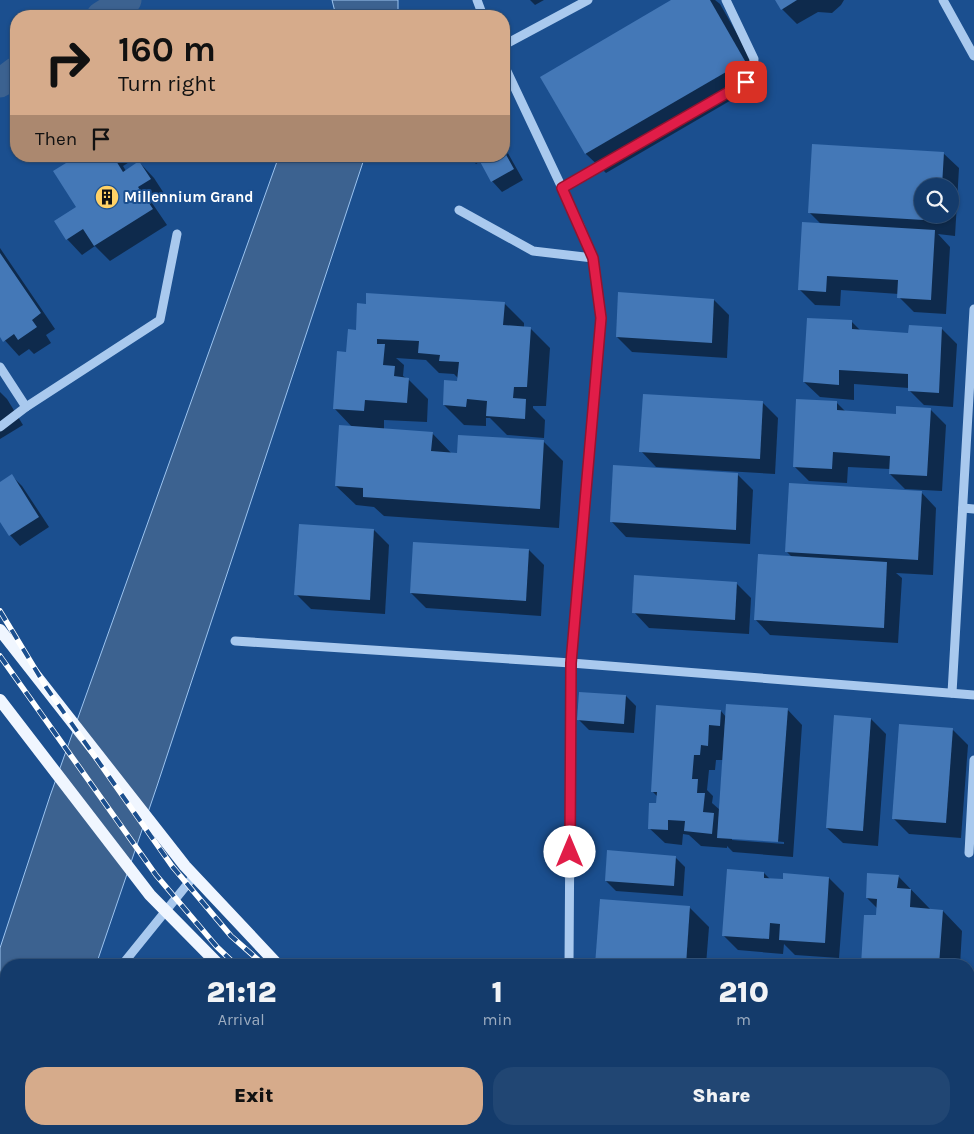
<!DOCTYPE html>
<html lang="en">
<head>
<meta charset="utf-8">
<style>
  body { margin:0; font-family:Karla,sans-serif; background:#214673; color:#f1f3f6; height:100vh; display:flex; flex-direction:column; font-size:19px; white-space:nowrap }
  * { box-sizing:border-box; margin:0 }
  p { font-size:16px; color:#9dadc1 }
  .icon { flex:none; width:28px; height:28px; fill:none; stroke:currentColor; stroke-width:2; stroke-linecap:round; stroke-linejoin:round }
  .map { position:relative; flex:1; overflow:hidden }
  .sheet { position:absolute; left:0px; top:959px; width:975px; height:176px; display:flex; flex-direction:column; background:#143b6b; border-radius:20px 20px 0 0; box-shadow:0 1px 4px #0004,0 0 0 1px #33557e }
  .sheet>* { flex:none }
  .top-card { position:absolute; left:10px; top:10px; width:500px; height:152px; border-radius:20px; box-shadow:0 1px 4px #0004,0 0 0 1px #33557e; background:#d6ab8b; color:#111; overflow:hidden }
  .tools { position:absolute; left:914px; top:178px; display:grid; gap:10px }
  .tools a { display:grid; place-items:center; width:45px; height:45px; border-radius:50%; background:#143b6b; box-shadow:0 1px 4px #0004,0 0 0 1px #33557e; font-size:25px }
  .pin { position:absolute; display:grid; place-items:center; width:42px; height:42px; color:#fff; margin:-21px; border-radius:10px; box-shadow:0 2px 8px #0006 }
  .me { position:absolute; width:55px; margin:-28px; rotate:0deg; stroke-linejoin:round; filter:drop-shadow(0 0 4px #0008) }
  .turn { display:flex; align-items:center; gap:18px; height:105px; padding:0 25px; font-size:22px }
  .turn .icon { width:65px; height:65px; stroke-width:2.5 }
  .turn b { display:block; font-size:35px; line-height:42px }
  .then { display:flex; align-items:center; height:48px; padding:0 25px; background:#0003; gap:10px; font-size:19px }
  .eta { display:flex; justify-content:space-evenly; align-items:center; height:85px; text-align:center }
  .eta b { font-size:30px; font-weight:800; line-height:35px }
  .action { display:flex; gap:10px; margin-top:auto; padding:10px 25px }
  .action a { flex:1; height:58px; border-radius:20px; background:#d6ab8b; color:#111; font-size:20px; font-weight:800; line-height:58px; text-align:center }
  .action a+a { background:#214673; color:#f1f3f6 }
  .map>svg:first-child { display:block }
</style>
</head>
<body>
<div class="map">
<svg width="974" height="1134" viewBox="0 0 974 1134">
  <rect width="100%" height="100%" fill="#1b4f8f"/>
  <g fill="#3c6290" stroke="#9cc4f0">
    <path d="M332,0h66v16h-62z"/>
    <path d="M279,156h86l-208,630 -61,179h-90v164h34l-1,5h-39v-186l50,-152z"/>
  </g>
  <g fill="#0007" fill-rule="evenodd">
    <path d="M530,0h14l-9,5z"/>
    <path d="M674,0h41l5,4 44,77 -158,92 -20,-19 -44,-77z"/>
    <path d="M776,0h68l-3,5 -9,8 -14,-1 -21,12 -15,-15z"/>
    <path d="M504,146l19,34 -21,12 -10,-11 -11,-20 -5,3 -7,-8h35z"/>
    <path d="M943,153l16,15 -4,68 -17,-2 12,13 -4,67 -32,-2 -15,-15v-3l-58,-4 -1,16 -25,-1 -16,-16 22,-65 -12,-12zM922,186h28v28h-28z"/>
    <path d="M64,156h75l-16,10 3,5 13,-9 15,16 11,17 -13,8 15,22 -57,36 -15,-15 -13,9 -15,-16 -11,-17 21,-14 -9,-45z"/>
    <path d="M0,248l55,81 -9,6 5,8 -17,11 -5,-5 -10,7 -19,-21z"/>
    <path d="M714,300l15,15 -2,43 -95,-6 -15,-15z"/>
    <path d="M504,303l20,20v5h6l20,20 -4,58h-13v2l12,12 -1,18 -37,-3 -17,-17h-4v8l-22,-1 -20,-20 15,-23v-3l-5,-5 -15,-1 -13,-13 -30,-2 8,7 -1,11 5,3 20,20 -1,23 -43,-2v10l48,3 20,21 91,-13 20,20 -4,67 -175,-12 -10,-9 -18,-2 -20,-19 17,-58 -18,-19 12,-55 10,-23z"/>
    <path d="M852,322l9,9 49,3 32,-5 15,15 -4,63 -29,-2 -15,-15v-2l-55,-4v16l-34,-3 -16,-15z"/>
    <path d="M0,392l7,7 16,26 -23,14z"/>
    <path d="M836,402l10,10 51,3 34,-5 15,15 -4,66 -37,-2 -15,-15v-5l-42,-2 -1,16 -38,-2 -15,-15z"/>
    <path d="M763,403l15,15 -3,56 -119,-7 -15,-16z"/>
    <path d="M738,475l15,15 -3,54 -124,-7 -15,-16z"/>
    <path d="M12,476l10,10 27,41 -29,19 -10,-11 -10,-15v-37z"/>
    <path d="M921,492l15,16 -3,67 -37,-2 6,5 -4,65 -128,-8 -15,-16 37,-62 -5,-5z"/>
    <path d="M374,530l15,15 -4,69 -74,-5 -15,-15z"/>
    <path d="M529,550l15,15 -3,51 -115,-8 -15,-15z"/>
    <path d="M736,583l15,15 -2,36 -100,-6 -15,-16z"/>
    <path d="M626,696l10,10 -2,27 -45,-3 -10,-10z"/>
    <path d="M787,709l15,16 -9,132 -60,-5 -6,-6v2l-26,-2 -12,-11 -6,-1 -1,11 -17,-2 -16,-15 9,-31 -6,-6 69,-80 5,6zM716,760h7l-3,50 -8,-7 1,-7 -6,-6 2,-20h6zM732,837l52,5v2l-52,-4z"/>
    <path d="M871,719l15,15 -8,112 -35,-3 -16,-15z"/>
    <path d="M952,729l16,16 -7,93 -52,-4 -15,-15z"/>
    <path d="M675,857l10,10 -2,29 -67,-5 -10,-10z"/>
    <path d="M764,873l7,7 58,-2 15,15 -5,65 -44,-3 -11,-11 -1,10 -45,-4 -15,-15z"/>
    <path d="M898,876l33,34 12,1 19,20 -2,34h-98l15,-48v-9l-10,-10z"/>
    <path d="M689,907l20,20 -3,38h-110z"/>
    <path d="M181,1129h98l-11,5h-85z"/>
  </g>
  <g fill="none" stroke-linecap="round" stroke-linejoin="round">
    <g stroke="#3c6290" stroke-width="29">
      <path d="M101,16l26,-16"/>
      <path d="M0,83l16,-12"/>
    </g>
  </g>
  <g fill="#4478b7">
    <path d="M671,0h39l35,61 -160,93 -45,-77z"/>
    <path d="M775,0h22l-16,10z"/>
    <path d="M812,144l132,8 -2,34h-20v28h18v7l-132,-8z"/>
    <path d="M504,151l10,18 -23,13 -14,-26h27z"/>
    <path d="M62,156h51l10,16 16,-11 12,18 -13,8 15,22 -59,37 -11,-17 -17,11 -12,-19 22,-14 -23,-36 13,-8z"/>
    <path d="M802,222l133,8 -4,70 -34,-2 1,-18 -71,-4 -1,16 -28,-2z"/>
    <path d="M0,253l41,60 -9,7 5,7 -19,13 -4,-6 -11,8 -3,-5z"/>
    <path d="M618,292l96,7 -2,44 -96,-6z"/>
    <path d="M366,293l139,9 -2,23 28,2 -4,60h-13l-1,11 13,1 -1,20 -39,-3 1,-15 -20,-2 -1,8 -23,-2 1,-25 13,1 2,-19 -20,-1 1,-6 -22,-2 1,-12 -42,-2v5h8l-2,21 12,1 -1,10 15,2 -2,25 -42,-3 -1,11 -31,-2 4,-58 9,1 2,-23 8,1 1,-27 9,1z"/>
    <path d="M807,318l45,2v9l56,4 1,-8 33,2 -3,66 -31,-2v-17l-69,-4v15l-36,-3z"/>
    <path d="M643,394l120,7 -3,58 -121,-7z"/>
    <path d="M796,399l41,2v9l59,4v-8l35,2 -4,68 -38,-2 1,-18 -57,-4 -1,17 -39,-2z"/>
    <path d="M339,425l94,7 -2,19 26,2 1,-18 86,5 -4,69 -177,-12v-9l-28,-2z"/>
    <path d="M613,465l125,8 -2,57 -126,-8z"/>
    <path d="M12,474l27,43 -30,19 -9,-14v-40z"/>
    <path d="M789,483l133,8 -4,69 -133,-8z"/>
    <path d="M299,524l75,5 -4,71 -76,-5z"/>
    <path d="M413,542l116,7 -3,52 -116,-8z"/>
    <path d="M758,554l129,8 -3,66 -130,-8z"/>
    <path d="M634,575l103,7 -2,38 -103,-7z"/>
    <path d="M579,692l47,3 -2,29 -47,-4z"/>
    <path d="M726,704l62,4 -10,134 -61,-4z"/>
    <path d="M656,705l65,5 -1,16 -11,-1 -1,21 -7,-1 -1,10h-6l-2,24h6l-1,14h8l-2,19 11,1 -2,21 -28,-3 1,-10 -17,-1v10l-20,-1 1,-26h7l1,-11h-6z"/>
    <path d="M834,715l37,3 -8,113 -37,-3z"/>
    <path d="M899,724l54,4 -7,95 -54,-4z"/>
    <path d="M607,850l69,6 -2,30 -69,-5z"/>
    <path d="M727,869l37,3v6l19,1v-6l46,4 -4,66 -46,-3 1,-16 -10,-1 -1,16 -47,-3z"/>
    <path d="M867,873l32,2 -2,13 14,1 -1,18 33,3 -4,55h-78l3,-50h12l1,-16 -11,-1z"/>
    <path d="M600,899l90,7 -4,59h-91z"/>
    <path d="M112,1129h9l15,5h-25z"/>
    <path d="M179,1129h39l-11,5h-25z"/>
  </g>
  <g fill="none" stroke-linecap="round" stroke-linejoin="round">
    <g stroke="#a9c9ee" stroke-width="9">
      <path d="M477,0l6,16"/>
      <path d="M943,0l31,56"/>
      <path d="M504,45l84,-45"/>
      <path d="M504,65l76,161 13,32 8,60 -30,345 -2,302"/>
      <path d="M562,188l184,-106 7,-10 1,-13 -28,-59"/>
      <path d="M459,210l74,41 60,7"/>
      <path d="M0,367l26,40"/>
      <path d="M0,427l26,-20 134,-87 17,-86"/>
      <path d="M963,508l11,1"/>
      <path d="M235,641l336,22 403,32"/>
      <path d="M952,693l22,-384"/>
      <path d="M969,853l5,-93"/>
      <path d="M122,965l72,-89"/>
      <path d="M922,1129l3,5"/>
      <path d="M78,1134l1,-5"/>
    </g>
    <g stroke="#f0f6ff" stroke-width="12">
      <path d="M0,630l185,236 93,99"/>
      <path d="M0,700l150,195 69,70"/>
      <path d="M969,1115h5"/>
      <path d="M670,1129l80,5"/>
    </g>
    <g stroke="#fff" stroke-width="5.5">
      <g id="rail">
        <path d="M0,611l46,76 126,179 59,70 33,29"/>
        <path d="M0,656l156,219 61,72 19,18"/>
        <path d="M603,1129l59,5"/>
        <path d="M891,1129l81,5"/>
      </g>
    </g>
    <use href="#rail" stroke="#1b4f8f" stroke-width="4" stroke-dasharray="11" stroke-linecap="butt"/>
  </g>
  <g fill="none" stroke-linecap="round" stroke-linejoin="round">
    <g stroke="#92132f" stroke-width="12">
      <path id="route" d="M570,852l1,-189 30,-345 -8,-60 -31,-70 184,-106"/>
    </g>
    <use href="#route" stroke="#e11d48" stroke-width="9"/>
  </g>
  <defs>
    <g id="building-disc" transform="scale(1.25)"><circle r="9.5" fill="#ffd166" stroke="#1b4f8f"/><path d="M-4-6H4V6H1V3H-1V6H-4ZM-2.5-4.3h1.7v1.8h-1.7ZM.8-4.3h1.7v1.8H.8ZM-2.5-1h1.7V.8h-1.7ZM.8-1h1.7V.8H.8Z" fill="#111"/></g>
  </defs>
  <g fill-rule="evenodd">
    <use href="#building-disc" x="107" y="197"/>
  </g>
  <g text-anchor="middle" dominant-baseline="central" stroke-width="4" stroke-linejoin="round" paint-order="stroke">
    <g font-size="15" font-weight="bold" fill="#fff" stroke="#1b4f8f" text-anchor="start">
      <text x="124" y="197">Millennium Grand</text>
    </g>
  </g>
</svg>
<div class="tools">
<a><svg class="icon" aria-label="search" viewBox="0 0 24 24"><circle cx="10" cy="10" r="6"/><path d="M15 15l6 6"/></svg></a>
</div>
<div class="pin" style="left:746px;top:82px;background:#d93025"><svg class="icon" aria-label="arrive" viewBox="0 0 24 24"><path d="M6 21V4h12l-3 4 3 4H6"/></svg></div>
<svg class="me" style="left:570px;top:852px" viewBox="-20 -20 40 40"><circle r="19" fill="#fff"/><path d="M0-13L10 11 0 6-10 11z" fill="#e11d48"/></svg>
<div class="top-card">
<div class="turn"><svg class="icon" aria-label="right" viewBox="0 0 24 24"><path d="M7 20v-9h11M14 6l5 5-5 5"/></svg><div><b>160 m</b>Turn right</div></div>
<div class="then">Then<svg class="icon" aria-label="arrive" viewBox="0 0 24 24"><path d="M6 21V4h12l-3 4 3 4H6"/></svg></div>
</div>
<section class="sheet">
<div class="eta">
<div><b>21:12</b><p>Arrival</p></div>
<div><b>1</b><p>min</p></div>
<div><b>210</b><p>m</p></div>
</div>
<div class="action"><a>Exit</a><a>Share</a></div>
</section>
</div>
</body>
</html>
